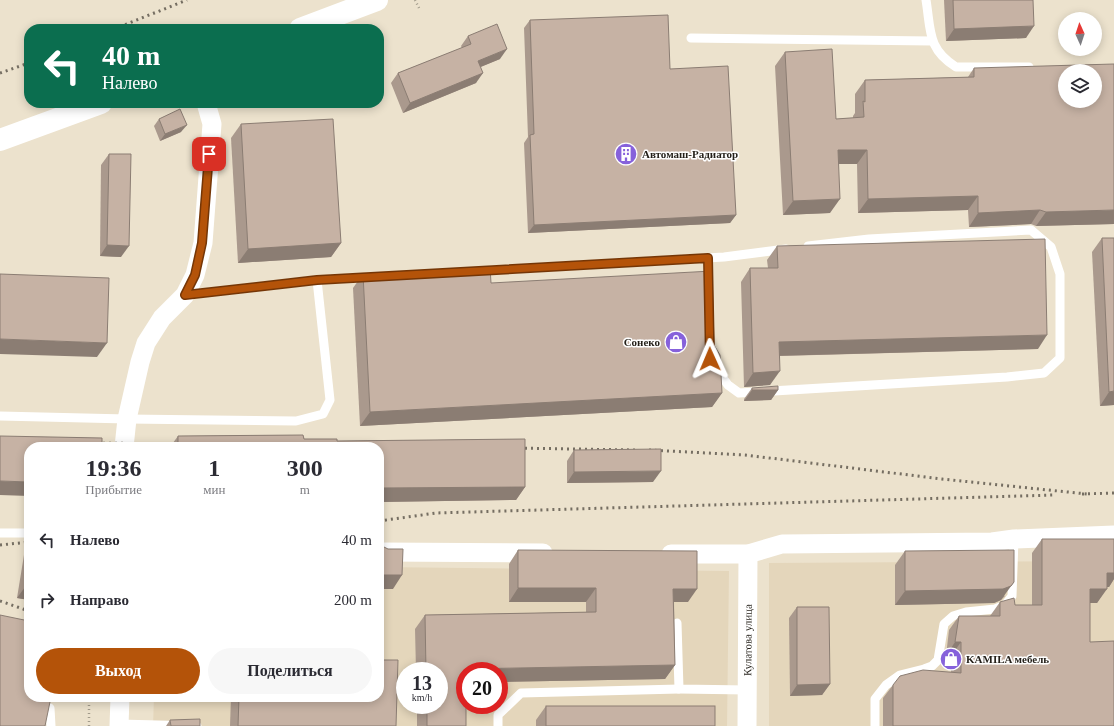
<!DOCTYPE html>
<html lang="ru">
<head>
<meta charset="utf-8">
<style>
  body { margin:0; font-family:Georgia,serif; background:#f7f7f7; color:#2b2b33; height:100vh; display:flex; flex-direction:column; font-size:15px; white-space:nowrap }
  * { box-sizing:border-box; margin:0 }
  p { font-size:13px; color:#7c7c81 }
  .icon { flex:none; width:22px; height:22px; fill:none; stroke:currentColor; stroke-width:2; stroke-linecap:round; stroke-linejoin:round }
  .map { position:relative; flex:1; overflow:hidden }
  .panel { position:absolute; left:24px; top:442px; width:360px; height:260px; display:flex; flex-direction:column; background:#fff; border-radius:16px; box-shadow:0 2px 10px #0003 }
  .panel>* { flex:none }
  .banner { position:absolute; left:24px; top:24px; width:360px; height:84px; border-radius:16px; box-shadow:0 2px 10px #0003; background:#0b6e4f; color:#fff; overflow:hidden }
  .needle { width:26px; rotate:357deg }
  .tools { position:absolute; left:1058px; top:12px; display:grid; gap:8px }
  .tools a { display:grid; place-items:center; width:44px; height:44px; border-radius:50%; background:#fff; box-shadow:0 2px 10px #0003; font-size:20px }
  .speed { position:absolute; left:396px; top:662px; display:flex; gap:8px; font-size:20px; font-weight:700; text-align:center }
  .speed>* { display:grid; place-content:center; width:52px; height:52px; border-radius:50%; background:#fff; box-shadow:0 2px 10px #0003; line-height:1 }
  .speed small { font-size:10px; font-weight:400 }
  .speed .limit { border:6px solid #d22; background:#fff; color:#111 }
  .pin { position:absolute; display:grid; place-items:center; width:34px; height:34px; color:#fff; margin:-17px; border-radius:8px; box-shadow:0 2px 6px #0006 }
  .me { position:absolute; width:44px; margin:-22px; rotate:359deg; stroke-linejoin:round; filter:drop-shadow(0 0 3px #0008) }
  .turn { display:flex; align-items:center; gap:14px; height:84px; padding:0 12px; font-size:18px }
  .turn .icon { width:52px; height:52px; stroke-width:2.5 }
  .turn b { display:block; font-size:28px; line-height:34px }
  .eta { display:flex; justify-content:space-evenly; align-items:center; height:68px; text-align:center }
  .eta b { font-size:24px; font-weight:600; line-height:28px }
  .cta { display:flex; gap:8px; margin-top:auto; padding:8px 12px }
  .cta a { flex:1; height:46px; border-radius:24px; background:#b45309; color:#fff; font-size:16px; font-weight:600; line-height:46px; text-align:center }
  .cta a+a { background:#f7f7f7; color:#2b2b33 }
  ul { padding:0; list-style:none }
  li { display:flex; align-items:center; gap:12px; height:60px; padding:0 12px }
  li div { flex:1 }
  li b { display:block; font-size:15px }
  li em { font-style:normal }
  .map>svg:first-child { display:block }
</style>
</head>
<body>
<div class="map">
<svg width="1114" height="726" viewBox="0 0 1114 726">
  <rect width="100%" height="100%" fill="#ece2cd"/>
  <g fill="#e4d6bb" fill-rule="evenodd">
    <path d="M1104,561h10v165h-345v-163z"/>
    <path d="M379,567l350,4 -2,155h-574l1,-29h225zM405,671h34v34h-34zM465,671h34v34h-34z"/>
  </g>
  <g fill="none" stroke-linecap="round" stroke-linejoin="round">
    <g stroke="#a29b8b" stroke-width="2.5" stroke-dasharray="1 3" stroke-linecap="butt">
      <path d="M415,0l5,10"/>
      <path d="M89,726v-29"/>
    </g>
    <g stroke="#fff" stroke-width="9">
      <path d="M926,0c5,30 1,49 30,67h73"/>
      <path d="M691,38l241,3"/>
      <path d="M708,258v24"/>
      <path d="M479,271l245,-14 62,-8"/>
      <path d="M185,295l132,-15 56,-3"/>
      <path d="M714,366l14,19 11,8 268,-16 37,-4 16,-15v-84l-9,-27 -20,-17 -162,9 -61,7"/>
      <path d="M0,416l127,3 169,2 27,-7 7,-14 -13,-120"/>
      <path d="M0,533h29"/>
      <path d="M677,623l2,66 69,1"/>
      <path d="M50,708l1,18"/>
      <path d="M119,724l78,2"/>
      <path d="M498,726v-11l23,-22 158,-4"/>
      <path d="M875,726v-27l11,-14 14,-10 24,-6 8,-3 6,-6 6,-36 9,-8 13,-4 29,-3 10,-4 7,-9 2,-57"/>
    </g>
    <g stroke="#fff" stroke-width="19">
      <path d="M124,447l3,-28 13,-57 6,-19 16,-25 23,-23 10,-20 8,-32 9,-119 -6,-21"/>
      <path d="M379,552l164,1"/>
      <path d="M671,554h77l34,-10 210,-2 22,-3 100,-4"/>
      <path d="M119,726l1,-29"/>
      <path id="s1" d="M747,726l1,-172"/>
    </g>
    <g stroke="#fff" stroke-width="22">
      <path d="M300,29l77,-29"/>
      <path d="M0,140l101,-37"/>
    </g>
    <g stroke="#756e62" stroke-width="3" stroke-dasharray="2 4" stroke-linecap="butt">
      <path d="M114,29l73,-29"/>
      <path d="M0,73l29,-10"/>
      <path d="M91,443l92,1"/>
      <path d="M513,448l122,2"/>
      <path d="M649,450l96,5 197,24 145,15"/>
      <path d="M1082,494l32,-1"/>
      <path d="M379,521l57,-8 618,-18"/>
      <path d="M0,545l29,-3"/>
      <path d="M0,601l29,10"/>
    </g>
  </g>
  <g fill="#aa998d">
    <path d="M944,0h89l-7,38 -80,3z"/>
    <path d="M530,20l140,49 66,146 -6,8 -202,10 -4,-90 4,-6 -4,-109z"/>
    <path d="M468,36l32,23 -20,8 -4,16 -73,30 -12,-30 7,-10 64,-25 -1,-2z"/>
    <path d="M785,52l51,67 17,-1v-2l2,-3v-19l10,-14 103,-3 6,-9 140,156 -78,2 -5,-2 -62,3 -1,-17 -110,3 -1,-49h-19l-8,49 -47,2 -8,-149z"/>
    <path d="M159,119l22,13 -21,9 -6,-15z"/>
    <path d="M241,124l100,119 -10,14 -93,6 -7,-125z"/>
    <path d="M109,154l12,103 -21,-1 1,-91z"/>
    <path d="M1102,238l12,167 -14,1 -8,-154z"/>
    <path d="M777,246l261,103 -258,7 -10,29 -26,2 -3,-105 9,-14h18l-1,-8z"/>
    <path d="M363,274l128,9 223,62 8,48 -10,14 -352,19 -7,-138z"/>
    <path d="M752,388l26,2 -7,10 -27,1v-2z"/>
    <path d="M303,435l1,4h33v2l188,-2v48l-9,13 -137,2v-55h-209l8,-11z"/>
    <path d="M574,450l79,32 -86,1v-22z"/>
    <path d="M1042,539h72v40l-5,8h-2l-10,16h-7v39l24,84h-231v-28l10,-13 58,-13v-16h-5l3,-26 10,-14h31l10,-14 15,3h17v-52z"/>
    <path d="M29,548v52l-12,-2 7,-43z"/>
    <path d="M518,550l170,52h-14l1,63 -10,14 -166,3v-11h-34l1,55h-49v-21h22v-34h-23l-1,-42 10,-14 161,-3v-10h-77v-38z"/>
    <path d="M905,551l100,45 -4,4 -7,3 -99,2v-40z"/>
    <path d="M797,607l33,77 -8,11 -32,1 -1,-78z"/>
    <path d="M231,697h148l17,29h-166z"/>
    <path d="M546,706l169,20h-179v-6z"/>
    <path d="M170,720l1,6h-5z"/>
  </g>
  <g fill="#8b7d73">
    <path d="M1034,26l-8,12 -80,3 8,-12z"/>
    <path d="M507,49l-7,10 -29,12 7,-10z"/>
    <path d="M483,73l-7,10 -73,30 7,-10z"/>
    <path d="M187,125l-6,7 -21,9 5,-7z"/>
    <path d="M838,150h29l-10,14h-29z"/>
    <path d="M978,196l-10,14 -110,3 10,-14z"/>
    <path d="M840,199l-10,14 -47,2 10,-14z"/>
    <path d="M1040,210l-9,14 -62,3 9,-14z"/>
    <path d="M1114,210v14l-78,2 10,-14z"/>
    <path d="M736,215l-6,8 -202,10 6,-8z"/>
    <path d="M341,243l-10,14 -93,6 10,-14z"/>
    <path d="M107,245l22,1 -8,11 -21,-1z"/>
    <path d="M1047,335l-9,14 -268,7 9,-14z"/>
    <path d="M0,339l107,4 -10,14 -97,-3z"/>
    <path d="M780,371l-10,14 -26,2 9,-14z"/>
    <path d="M752,390h26l-7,10 -27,1z"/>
    <path d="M1114,391v14l-14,1 9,-14z"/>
    <path d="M722,393l-10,14 -352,19 10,-14z"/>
    <path d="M661,471l-8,11 -86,1 7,-11z"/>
    <path d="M0,481l29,1v14l-29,-1z"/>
    <path d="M525,487l-9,13 -137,2v-14z"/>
    <path d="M1107,573h7v6l-5,8h-12z"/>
    <path d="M379,575h23l-9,14h-14z"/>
    <path d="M1014,582l-13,18 -7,3 -99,2 10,-14z"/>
    <path d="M25,587l4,1v12l-12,-2z"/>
    <path d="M518,588h78l-10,14h-77z"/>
    <path d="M673,589h24l-9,13h-24z"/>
    <path d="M1090,589h17l-10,14h-17z"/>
    <path d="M955,642h6l-10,14h-5z"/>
    <path d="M675,665l-10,14 -166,3v-11h-34v-2z"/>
    <path d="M830,684l-8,11 -32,1 7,-11z"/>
  </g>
  <g fill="#c6b2a4" stroke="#8b7d73" fill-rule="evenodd">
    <path d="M953,0h80l1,26 -80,3z"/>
    <path d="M668,15l2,54 58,-3 8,149 -202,10 -4,-90 4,-1 -4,-114z"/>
    <path d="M497,24l10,25 -29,12 5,12 -73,30 -12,-30 73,-29 -3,-8z"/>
    <path d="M832,49l4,70 28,-2 -1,-16 2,1v-22l109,-3v-9l140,-4v146l-68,2 -6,-2 -62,3v-17l-110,3 -1,-49h-29l2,49 -47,2 -8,-149zM1065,71h30v30h-30z"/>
    <path d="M180,109l7,16 -22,9 -6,-15z"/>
    <path d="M333,119l8,124 -93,6 -7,-125z"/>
    <path d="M109,154h22l-2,92 -22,-1z"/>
    <path d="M1102,238h12v153l-5,1z"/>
    <path d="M1045,239l2,96 -268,7 1,29 -27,2 -3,-105h28l-1,-22z"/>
    <path d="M490,267l1,16 221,-12 2,74 6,10 2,38 -352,19 -7,-138z"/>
    <path d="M0,274l109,4 -2,65 -107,-4z"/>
    <path d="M778,386v4h-26v-2z"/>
    <path d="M303,435l1,4h33v2l188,-2v48l-146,1v-41h-201v-11z"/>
    <path d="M0,436l102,2v9h-73v35l-29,-1z"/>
    <path d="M661,449v22l-87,1v-22z"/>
    <path d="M1042,539h72v34h-7v16h-17v53l24,-1v85h-221v-41l7,-9 23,-6 38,3v-31h-6l4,-26h41v-14l14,-4 1,7h27z"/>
    <path d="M379,546h3l6,3h15l-1,26h-23z"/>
    <path d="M518,550l179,1v38h-24l2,76 -210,4v36h1v21h-39v-21h12v-34h-13l-1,-56 171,-3v-24h-78z"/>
    <path d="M1014,550v32l-3,4 -8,3 -98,2v-40z"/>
    <path d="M29,561v27l-4,-1z"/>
    <path d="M797,607h32l1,77 -33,1z"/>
    <path d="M0,615l29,6v76h22l-6,29h-45z"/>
    <path d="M379,660h19l-2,66h-158l1,-29h140z"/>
    <rect x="546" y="706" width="169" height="20"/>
    <path d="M200,719v7h-29l-1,-6z"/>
  </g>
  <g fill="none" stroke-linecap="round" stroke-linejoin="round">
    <g stroke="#753606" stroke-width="10">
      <path id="route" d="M209,154l-7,89 -7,32 -10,20 132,-15 391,-22 2,101"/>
    </g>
    <use href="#route" stroke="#b45309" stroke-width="7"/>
  </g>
  <defs>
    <g id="building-disc" transform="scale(1.15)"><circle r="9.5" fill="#8661db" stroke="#fff"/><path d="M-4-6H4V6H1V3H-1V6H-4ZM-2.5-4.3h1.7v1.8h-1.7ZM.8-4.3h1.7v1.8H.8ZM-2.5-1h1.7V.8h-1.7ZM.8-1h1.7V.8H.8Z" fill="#fff"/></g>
    <g id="shop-disc" transform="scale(1.15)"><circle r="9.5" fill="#8661db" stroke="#fff"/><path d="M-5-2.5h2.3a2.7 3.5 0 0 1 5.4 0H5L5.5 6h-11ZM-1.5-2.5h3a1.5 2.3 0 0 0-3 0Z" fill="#fff"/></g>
  </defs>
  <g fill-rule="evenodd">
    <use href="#building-disc" x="626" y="154"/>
    <use href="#shop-disc" x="676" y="342"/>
    <use href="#shop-disc" x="951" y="659"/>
  </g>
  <g text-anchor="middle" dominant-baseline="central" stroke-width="3" stroke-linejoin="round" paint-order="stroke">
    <g font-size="11" font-weight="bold" fill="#231f18" stroke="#fff" text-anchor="start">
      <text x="642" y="154">Автомаш-Радиатор</text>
      <text x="660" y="342" text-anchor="end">Сонеко</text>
      <text x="966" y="659">KAMILA мебель</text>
    </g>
    <g font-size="11" fill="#231f18" stroke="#fff">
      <text stroke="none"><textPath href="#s1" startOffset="86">Кулатова улица</textPath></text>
    </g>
  </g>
</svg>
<div class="tools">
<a><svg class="needle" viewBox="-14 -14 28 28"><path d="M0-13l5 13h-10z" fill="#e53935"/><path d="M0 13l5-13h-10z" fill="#7c7c81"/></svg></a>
<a><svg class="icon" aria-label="layers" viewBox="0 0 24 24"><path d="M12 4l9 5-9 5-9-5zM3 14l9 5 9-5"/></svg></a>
</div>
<div class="speed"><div>13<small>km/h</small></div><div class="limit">20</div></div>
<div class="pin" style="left:209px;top:154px;background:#d93025"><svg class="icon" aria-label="arrive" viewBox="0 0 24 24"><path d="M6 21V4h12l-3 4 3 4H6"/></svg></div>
<svg class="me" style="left:710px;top:359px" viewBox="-20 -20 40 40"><path d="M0-17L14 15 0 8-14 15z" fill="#b45309" stroke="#fff" stroke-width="4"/></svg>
<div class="banner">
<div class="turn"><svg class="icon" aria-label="left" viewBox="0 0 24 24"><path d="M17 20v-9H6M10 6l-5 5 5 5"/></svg><div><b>40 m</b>Налево</div></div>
</div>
<section class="panel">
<div class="eta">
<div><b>19:36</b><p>Прибытие</p></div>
<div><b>1</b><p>мин</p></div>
<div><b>300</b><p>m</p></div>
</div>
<ul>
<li><svg class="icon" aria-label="left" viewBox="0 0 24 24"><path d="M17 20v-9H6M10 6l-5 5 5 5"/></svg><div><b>Налево</b></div><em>40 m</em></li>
<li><svg class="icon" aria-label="right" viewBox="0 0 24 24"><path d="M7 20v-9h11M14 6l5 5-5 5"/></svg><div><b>Направо</b></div><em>200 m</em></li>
</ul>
<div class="cta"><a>Выход</a><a>Поделиться</a></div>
</section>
</div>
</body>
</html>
